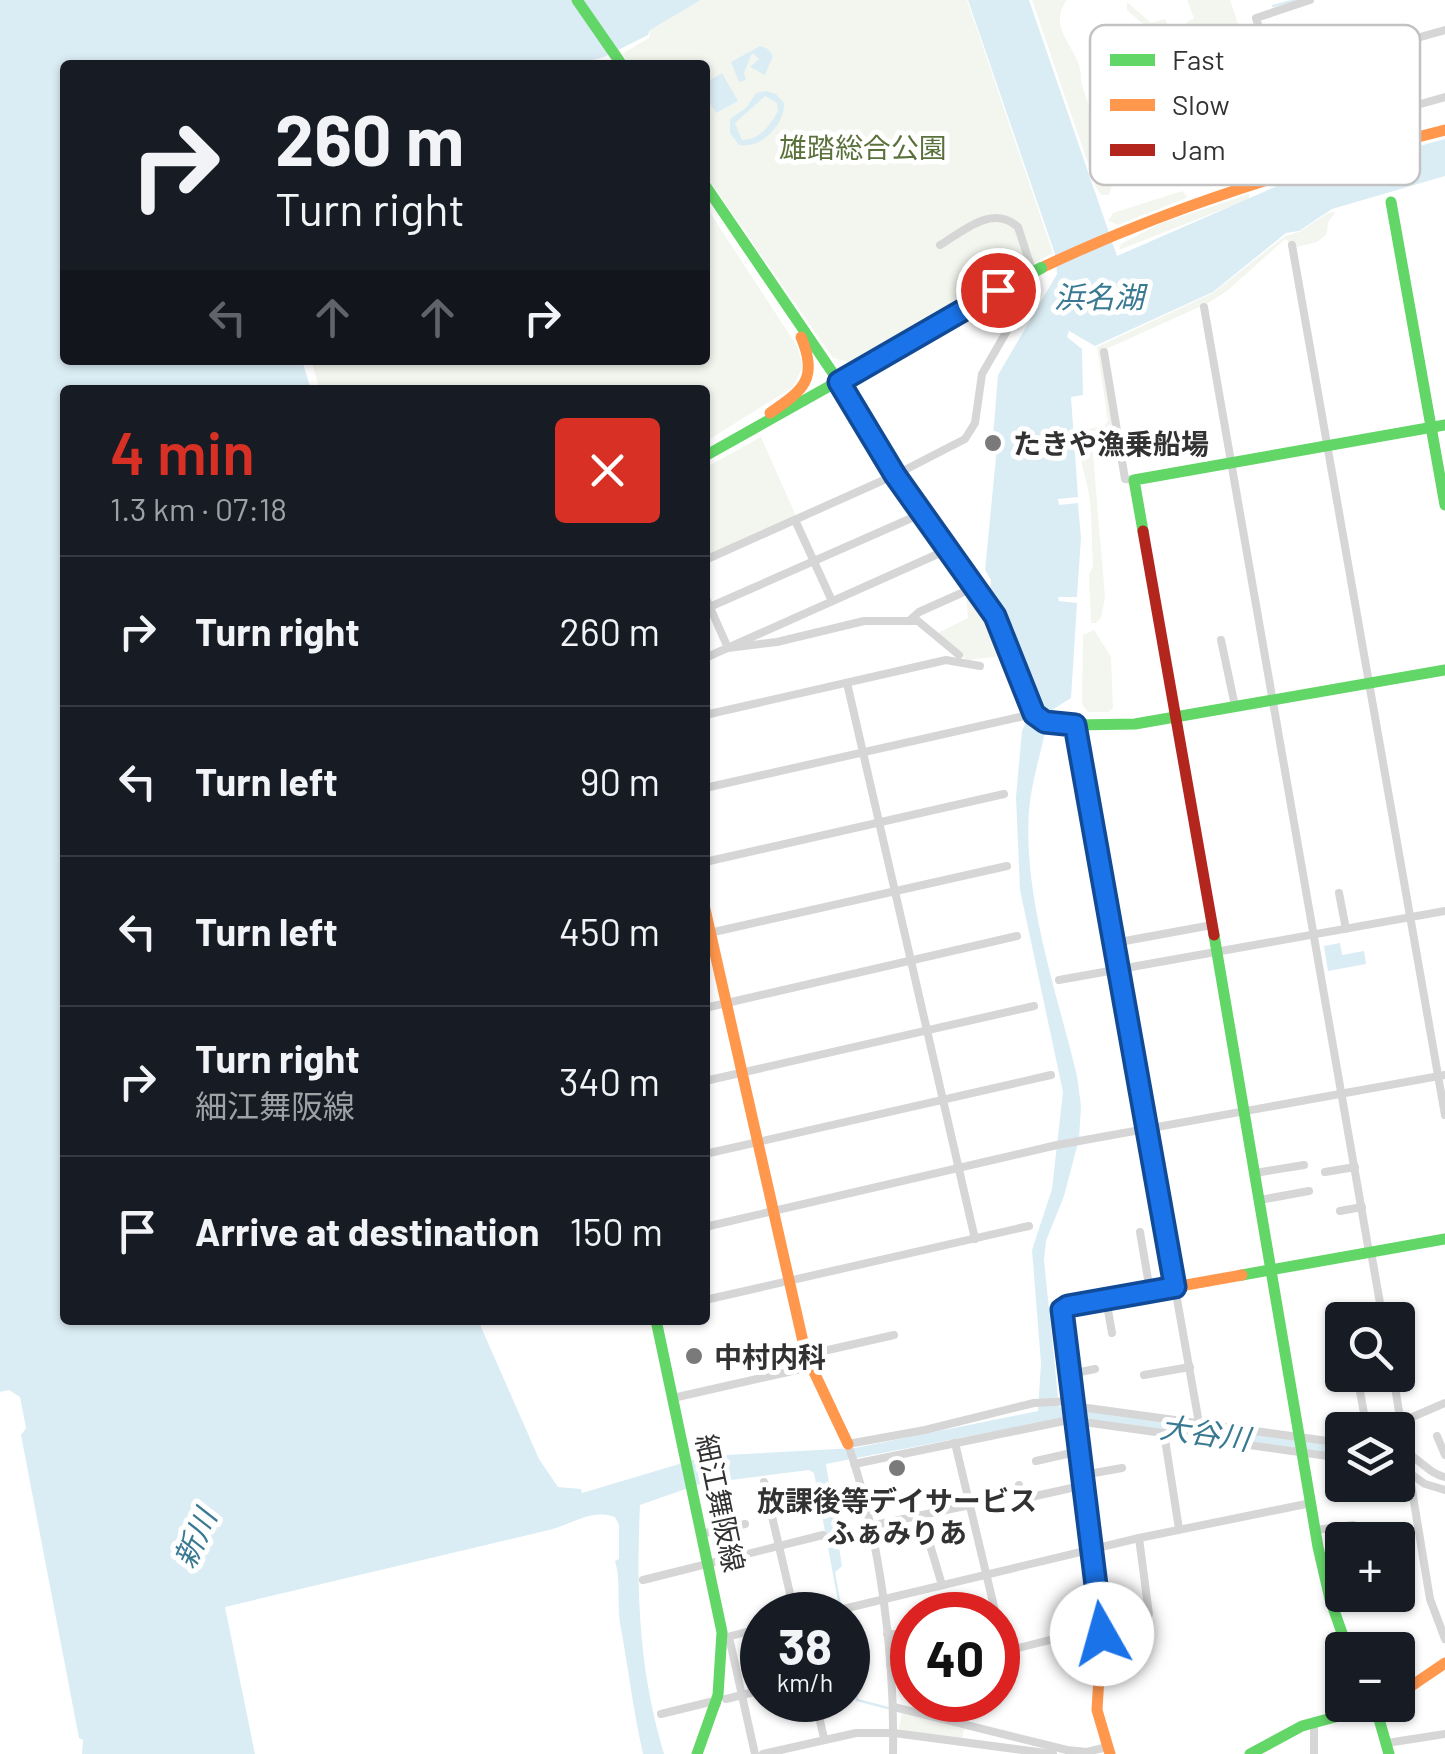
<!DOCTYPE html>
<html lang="en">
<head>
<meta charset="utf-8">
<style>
  body { margin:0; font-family:Barlow,"Noto Sans JP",sans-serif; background:#20242c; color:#f1f3f6; height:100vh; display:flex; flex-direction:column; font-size:38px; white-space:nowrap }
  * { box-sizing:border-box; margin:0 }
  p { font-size:32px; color:#9ea1a6 }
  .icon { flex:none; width:55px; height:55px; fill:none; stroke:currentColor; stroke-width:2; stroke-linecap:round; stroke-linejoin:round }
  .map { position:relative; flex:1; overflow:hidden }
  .sheet { position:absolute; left:60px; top:385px; width:650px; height:940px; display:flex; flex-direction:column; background:#171b24; border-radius:10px; box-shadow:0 2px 8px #0004 }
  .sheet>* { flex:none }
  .banner { position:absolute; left:60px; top:60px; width:650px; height:305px; border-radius:10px; box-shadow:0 2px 8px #0004; background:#171b24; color:#f1f3f6; overflow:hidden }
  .fabs { position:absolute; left:1325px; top:1302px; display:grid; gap:20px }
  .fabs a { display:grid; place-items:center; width:90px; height:90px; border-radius:10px; background:#171b24; box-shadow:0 2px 8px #0004; font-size:50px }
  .speed { position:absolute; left:740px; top:1592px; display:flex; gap:20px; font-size:50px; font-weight:700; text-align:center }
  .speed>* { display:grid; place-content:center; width:130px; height:130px; border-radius:50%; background:#171b24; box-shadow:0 2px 8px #0004; line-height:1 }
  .speed small { font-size:25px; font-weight:400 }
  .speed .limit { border:15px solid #d22; background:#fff; color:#111 }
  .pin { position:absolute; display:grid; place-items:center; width:85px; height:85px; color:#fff; margin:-42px; border:5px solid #fff; border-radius:50%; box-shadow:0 2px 10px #0007 }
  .me { position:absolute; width:110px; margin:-55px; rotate:353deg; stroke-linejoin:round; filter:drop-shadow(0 0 8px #0008) }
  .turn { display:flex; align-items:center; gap:35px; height:210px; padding:0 50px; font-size:45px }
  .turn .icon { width:130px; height:130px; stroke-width:2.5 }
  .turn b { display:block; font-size:70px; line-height:85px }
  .lanes { display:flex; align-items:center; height:95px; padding:0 50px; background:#0003; justify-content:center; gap:50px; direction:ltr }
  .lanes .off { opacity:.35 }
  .round { display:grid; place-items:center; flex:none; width:105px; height:105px; border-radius:10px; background:#20242c }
  .head { display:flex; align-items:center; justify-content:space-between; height:170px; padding:0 50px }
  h1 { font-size:60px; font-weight:600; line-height:75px; color:#d93025 }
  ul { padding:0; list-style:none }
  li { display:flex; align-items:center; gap:30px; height:150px; padding:0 50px; border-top:2px solid #363941 }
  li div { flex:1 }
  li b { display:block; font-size:38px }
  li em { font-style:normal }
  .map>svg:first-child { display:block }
</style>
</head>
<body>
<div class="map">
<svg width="1445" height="1754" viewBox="0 0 1445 1754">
  <rect width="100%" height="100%" fill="#fff"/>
  <g fill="#f3f6ee">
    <path d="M701,0h266l86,253 -197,111 -23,-6 -128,-184v-109h-75l-8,-11 27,-16 1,-8z"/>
    <path d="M1032,0h35c-23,31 18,51 14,82l32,100 -4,13h-8l-5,-8z"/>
    <path d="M1187,0h43l29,85v10l-29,-15 -24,-1 -19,-17 4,-21 -5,-18 8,-5z"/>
    <path d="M1127,2l24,21 14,-4 3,8 8,-1 6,16 -1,15 -54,-47z"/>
    <path d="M1182,191l5,5 -3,3 -66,26 -10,-4 5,-8z"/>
    <path d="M1249,194v5l-130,51 2,-6 38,-20z"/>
    <path d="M705,205l92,141 6,20 -10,21 -88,55v-52h-385l-9,-30h394z"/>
    <path d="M1336,212l-8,10 -1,12 -10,8 -20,5 -12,-8 -58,52 -19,12 -104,47 10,83 -22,9 13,155 -4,21 -5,5h-5l-2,-48 4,-9c-2,-26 0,-56 -6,-81 -4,-17 -11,-38 -4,-55l21,-4 4,-5 -11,-74 116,-54 72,-57 14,-4 29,-19z"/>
    <path d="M761,437l35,79 -91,41v-89z"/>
    <path d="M969,592l23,36 11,28 -36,4 -31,-26 32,-16 -2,-25z"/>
    <path d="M1094,630l17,27 2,51 -4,4h-21l-6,-8 1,-69z"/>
    <path d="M902,1713l62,16 -2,11 -60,-9 -3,-3z"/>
  </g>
  <g fill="#dbedf4" fill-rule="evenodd">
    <path d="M0,0h701l-51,30 -2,5 -44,22 -32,8h-507v295h237l9,30h-246v930h413l61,139 19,28 23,2 1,4 124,-37 149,-8 183,-37 3,-48 -9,-113 20,-61 11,-97 -43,-202 -4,-93 6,-66 14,-31 -22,-71 -24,-39 1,-10 -6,-10 12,-123 -4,-10 5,-62 59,-101 -2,-20 -87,-254h61l88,256 167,-73 161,-44v37l-113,33 -33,22 -13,2 -73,59 -118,54 -26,-15 -2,6 15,12 1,46 -12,2 7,100 -20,2 1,6 19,-2 3,35 -4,59h-19l1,4 18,2 -6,95 -22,14c-5,32 -17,65 -20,98 -6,88 28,182 48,266l4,30 -2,33 -15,57 -18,45 -2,19 15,147 283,40v7l-274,-37 -242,47 16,102 -9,8 -19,-101 -5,-3 -109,14 -60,21c-4,87 -1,165 24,249h-21c-10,-44 -15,-88 -23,-131 -3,-20 1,-43 -5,-62l4,-2v-34l-4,-8c-23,-9 -45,8 -66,13l-324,77 30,147h-173l1,-14 -4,-2 -58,-303 5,-7 -6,-31 -11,-7 -9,2z"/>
    <path d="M760,46l8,3 5,7 -8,19 -15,-8 9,-8 -7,-6 -8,20 2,7 -7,2 -8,-20z"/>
    <path d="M722,73l16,28 -22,12 -11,-19v-11z"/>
    <path d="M766,91l10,3 8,9c1,21 -22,46 -45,42l-9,-12v-14l16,-11 10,-15zM765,96l12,7 1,8c-8,14 -18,29 -36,29l-7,-17z"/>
    <path d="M1340,943l2,12 22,-4 2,13 -38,7 -4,-25z"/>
  </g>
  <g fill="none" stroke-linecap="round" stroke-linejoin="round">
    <g stroke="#dbedf4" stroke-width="2.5">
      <path d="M1273,6l23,-6"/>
      <path d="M834,1573l6,33"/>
      <path d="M848,1647l9,53 31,8"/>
    </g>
    <g stroke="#d6d6d6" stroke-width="8">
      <path d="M1310,0l-54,18 37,122 152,-43"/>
      <path d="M1274,78l171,-48"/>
      <path d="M940,245c24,-14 52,-41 78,-18l13,40"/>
      <path d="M1292,245l153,870"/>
      <path d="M1204,307l165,945"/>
      <path d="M1104,352l21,127 9,1"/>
      <path d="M795,520l37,81"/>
      <path d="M705,560l190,-85 70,-36 10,-16 7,-49 48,-83 2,-11"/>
      <path d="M705,596l23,52 49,-6 87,-21h54l41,34"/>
      <path d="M705,609l218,-96"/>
      <path d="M909,621l10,-9 56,-25"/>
      <path d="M1221,640l14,66"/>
      <path d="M705,658l244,-109"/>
      <path d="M847,683l128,556"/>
      <path d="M705,715l241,-55 34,6"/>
      <path d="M1075,725l124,698"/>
      <path d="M705,788l319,-72 9,-5"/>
      <path d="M705,862l299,-68"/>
      <path d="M1339,893l7,36"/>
      <path d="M705,934l302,-68"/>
      <path d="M1114,943l98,-18"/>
      <path d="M1059,980l386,-69"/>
      <path d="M705,1008l312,-72"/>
      <path d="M705,1081l329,-75"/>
      <path d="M705,1154l346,-79"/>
      <path d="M1325,1172l30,-5"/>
      <path d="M1255,1173l49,-8"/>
      <path d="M1260,1200l49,-9"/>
      <path d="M1340,1211l22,-4"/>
      <path d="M705,1227l352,-82 388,-70"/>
      <path d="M1140,1232l10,59"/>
      <path d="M1371,1252l12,68"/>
      <path d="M1106,1299l6,34"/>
      <path d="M705,1300l324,-74"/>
      <path d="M806,1355l88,-20"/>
      <path d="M1070,1374l25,-5"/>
      <path d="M1144,1375l46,-8"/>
      <path d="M1357,1375l10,55"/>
      <path d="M1393,1375l37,224 15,40"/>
      <path d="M673,1398l137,-31"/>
      <path d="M1073,1406l269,37"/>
      <path d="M1401,1422l44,-19"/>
      <path d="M1164,1433l15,96"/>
      <path d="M1437,1436l8,19"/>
      <path d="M955,1443l41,172"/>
      <path d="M1398,1450c18,3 28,23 47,27"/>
      <path d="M1036,1461l44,-10"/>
      <path d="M854,1464l215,-44 273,38"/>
      <path d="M1398,1465l27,19 20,6"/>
      <path d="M1083,1475l39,-7"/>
      <path d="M764,1482l31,133"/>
      <path d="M1019,1485l3,14 63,-14"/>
      <path d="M769,1505l45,-8"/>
      <path d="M921,1515l21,70"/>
      <path d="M870,1526l100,-21"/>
      <path d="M1315,1530l38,-5"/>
      <path d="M701,1534l44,-10"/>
      <path d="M1139,1538l10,76"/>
      <path d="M1319,1559l23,-3"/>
      <path d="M643,1580l180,-45"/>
      <path d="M818,1615l321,-77 172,-35"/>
      <path d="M998,1620l7,31"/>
      <path d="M887,1634h25"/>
      <path d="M727,1637l35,-9"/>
      <path d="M729,1637l26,117"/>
      <path d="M998,1653l104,-26"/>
      <path d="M890,1665h22"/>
      <path d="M726,1699l36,-9"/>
      <path d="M815,1700l9,38"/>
      <path d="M894,1707l173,43 20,2 20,-5"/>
      <path d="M661,1714l49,-12 7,2"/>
      <path d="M1314,1723v31"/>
      <path d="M1387,1743l58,-9"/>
      <path d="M763,1754l93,-21h38l159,21"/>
      <path d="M893,1754c2,-98 -13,-217 -45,-310l77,-14 109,-27 38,-2"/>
    </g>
    <g stroke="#63d668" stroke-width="11">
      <path d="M577,0l45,65"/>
      <path d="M705,185l134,197 56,93 100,141 32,84 13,20 35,5 60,-1 310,-54"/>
      <path d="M1391,202l54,303"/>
      <path d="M705,456l315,-177"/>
      <path d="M1143,531l-9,-51 311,-55"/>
      <path d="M1214,935l104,612 12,52 18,51"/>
      <path d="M1242,1275l203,-36"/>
      <path d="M656,1320l66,312 -4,63 -21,59"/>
      <path d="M1375,1705l14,49"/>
      <path d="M1250,1754l52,-28 77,-21"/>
    </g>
    <g stroke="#ff974d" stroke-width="11">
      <path d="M1041,268c130,-62 265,-103 404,-138"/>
      <path d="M770,413c33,-23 49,-34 31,-76"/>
      <path d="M705,909l101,446 42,89"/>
      <path d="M1398,1695l47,-32"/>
      <path d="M1110,1754l-13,-44 5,-83 -40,-317 6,-4 174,-31"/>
    </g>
    <path stroke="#b3261e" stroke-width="11" d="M1143,531l71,404"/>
    <path stroke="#63d668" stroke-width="12" d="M1020,279l21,-11"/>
  </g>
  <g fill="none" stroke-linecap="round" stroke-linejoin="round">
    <g stroke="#114b97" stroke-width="25">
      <path id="route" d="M998,290l-159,92 56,93 100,141 39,98 11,8 30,3 100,562 -107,19 -6,4 40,324"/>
    </g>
    <use href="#route" stroke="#1a73e8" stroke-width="18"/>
  </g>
  <g fill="#7a7a7a" stroke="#fff" stroke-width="4">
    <circle cx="993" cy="443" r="10"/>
    <circle cx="694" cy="1356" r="10"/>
    <circle cx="897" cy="1468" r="10"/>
  </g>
  <g text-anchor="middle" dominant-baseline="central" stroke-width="10" stroke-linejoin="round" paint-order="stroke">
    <g font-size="28" fill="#5b713c" stroke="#fff">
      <text x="863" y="147">雄踏総合公園</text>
    </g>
    <g font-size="28" font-weight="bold" fill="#323232" stroke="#fff" text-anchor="start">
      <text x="1013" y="443">たきや漁乗船場</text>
      <text x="714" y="1356">中村内科</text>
      <text x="897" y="1500" text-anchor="middle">放課後等デイサービス<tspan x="897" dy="32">ふぁみりあ</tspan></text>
    </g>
    <g font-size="28" fill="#323232" stroke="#fff">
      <text transform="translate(721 1503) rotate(78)">細江舞阪線</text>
    </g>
    <g font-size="30" font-style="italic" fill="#397a92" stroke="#fff">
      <text x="1099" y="296">浜名湖</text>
      <text transform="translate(1205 1432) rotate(8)">大谷川</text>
      <text transform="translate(194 1538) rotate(-66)">新川</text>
    </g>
  </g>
  <rect x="1090" y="25" width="330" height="160" rx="15" fill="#fff" stroke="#c2c2c2" stroke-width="2.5"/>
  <rect x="1110" y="54" width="45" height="12" fill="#63d668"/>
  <rect x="1110" y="99" width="45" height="12" fill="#ff974d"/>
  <rect x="1110" y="144" width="45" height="12" fill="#b3261e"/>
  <g font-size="28" fill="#323232">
    <text x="1172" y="70">Fast</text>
    <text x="1172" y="115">Slow</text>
    <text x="1172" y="160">Jam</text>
  </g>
</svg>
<div class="fabs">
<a><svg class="icon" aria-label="search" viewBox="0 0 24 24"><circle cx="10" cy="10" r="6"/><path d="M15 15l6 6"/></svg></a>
<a><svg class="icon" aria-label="layers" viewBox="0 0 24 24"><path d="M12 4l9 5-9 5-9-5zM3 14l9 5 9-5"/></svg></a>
<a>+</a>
<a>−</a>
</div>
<div class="speed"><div>38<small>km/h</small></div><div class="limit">40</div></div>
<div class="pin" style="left:998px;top:290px;background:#d93025"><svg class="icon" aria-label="arrive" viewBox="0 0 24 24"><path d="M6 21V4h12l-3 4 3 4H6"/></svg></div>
<svg class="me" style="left:1102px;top:1634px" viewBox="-20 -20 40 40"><circle r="19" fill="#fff"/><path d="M0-13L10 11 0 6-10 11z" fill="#1a73e8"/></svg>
<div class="banner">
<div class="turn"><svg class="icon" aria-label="right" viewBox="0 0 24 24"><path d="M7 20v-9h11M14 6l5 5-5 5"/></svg><div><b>260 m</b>Turn right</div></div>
<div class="lanes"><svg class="icon off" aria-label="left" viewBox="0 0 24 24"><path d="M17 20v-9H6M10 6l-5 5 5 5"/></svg><svg class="icon off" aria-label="ahead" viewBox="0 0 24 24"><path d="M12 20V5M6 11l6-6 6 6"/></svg><svg class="icon off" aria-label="ahead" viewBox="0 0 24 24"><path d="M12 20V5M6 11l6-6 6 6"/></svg><svg class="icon" aria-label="right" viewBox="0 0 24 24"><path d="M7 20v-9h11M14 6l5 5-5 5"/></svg></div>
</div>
<section class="sheet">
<div class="head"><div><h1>4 min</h1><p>1.3 km · 07:18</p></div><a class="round" style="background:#d93025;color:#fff"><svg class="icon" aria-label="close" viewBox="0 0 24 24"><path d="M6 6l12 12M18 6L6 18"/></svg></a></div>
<ul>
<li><svg class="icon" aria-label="right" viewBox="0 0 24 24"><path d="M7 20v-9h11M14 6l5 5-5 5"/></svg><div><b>Turn right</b></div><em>260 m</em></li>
<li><svg class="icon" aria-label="left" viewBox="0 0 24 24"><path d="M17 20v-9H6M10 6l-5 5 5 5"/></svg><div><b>Turn left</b></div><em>90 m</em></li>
<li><svg class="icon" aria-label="left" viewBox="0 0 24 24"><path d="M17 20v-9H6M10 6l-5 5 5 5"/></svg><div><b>Turn left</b></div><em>450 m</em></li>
<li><svg class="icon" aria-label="right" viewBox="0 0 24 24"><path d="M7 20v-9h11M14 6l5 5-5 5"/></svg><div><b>Turn right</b><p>細江舞阪線</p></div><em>340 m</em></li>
<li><svg class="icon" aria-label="arrive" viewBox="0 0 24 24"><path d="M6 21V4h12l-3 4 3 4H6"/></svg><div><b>Arrive at destination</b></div><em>150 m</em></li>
</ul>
</section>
</div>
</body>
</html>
